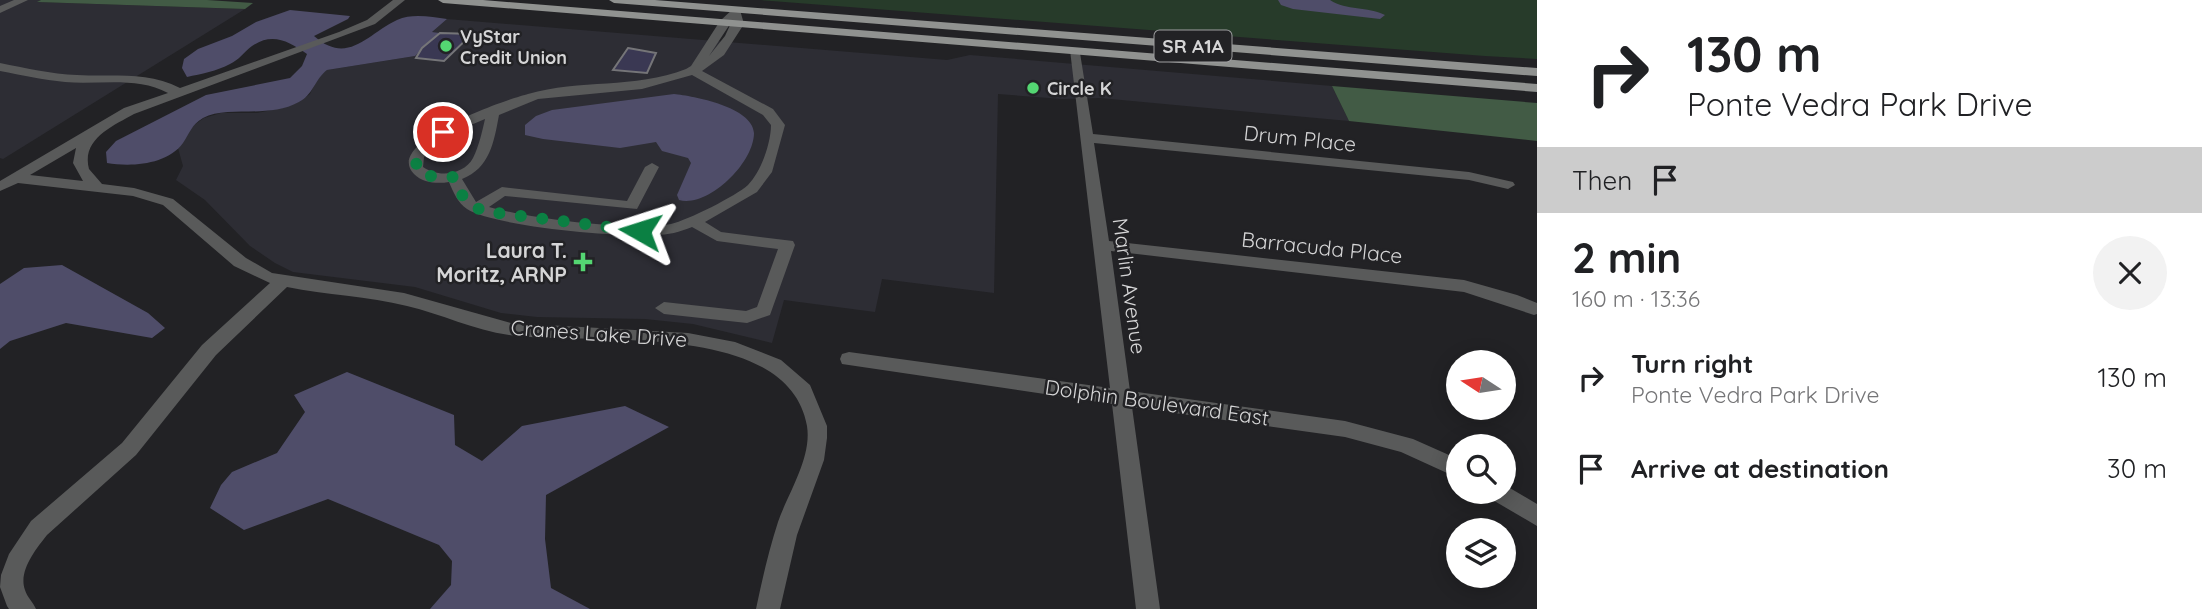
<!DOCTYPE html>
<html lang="en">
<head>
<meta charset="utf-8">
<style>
  body { margin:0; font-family:Quicksand,sans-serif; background:#f2f2f2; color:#202124; height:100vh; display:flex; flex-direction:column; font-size:26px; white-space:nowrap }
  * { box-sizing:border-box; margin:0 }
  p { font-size:23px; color:#757577 }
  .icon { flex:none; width:38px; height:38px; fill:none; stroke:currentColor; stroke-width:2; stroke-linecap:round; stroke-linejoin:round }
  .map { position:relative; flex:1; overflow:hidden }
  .side { display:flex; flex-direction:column; background:#fff; width:665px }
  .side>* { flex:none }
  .guide { background:#fff; color:#202124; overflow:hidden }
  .needle { width:46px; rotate:282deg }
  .tools { position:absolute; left:1446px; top:350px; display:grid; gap:14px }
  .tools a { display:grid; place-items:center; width:70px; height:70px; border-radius:50%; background:#fff; box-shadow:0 4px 18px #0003; font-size:35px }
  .pin { position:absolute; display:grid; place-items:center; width:60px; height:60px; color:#fff; margin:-30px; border:4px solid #fff; border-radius:50%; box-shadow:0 2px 7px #0007 }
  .me { position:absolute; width:77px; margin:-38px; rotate:276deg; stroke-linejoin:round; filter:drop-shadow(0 0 5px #0008) }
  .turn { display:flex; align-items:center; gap:24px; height:147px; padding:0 35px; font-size:32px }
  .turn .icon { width:91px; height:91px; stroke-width:2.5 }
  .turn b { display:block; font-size:49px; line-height:60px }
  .then { display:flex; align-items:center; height:66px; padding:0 35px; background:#0003; gap:14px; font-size:26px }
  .round { display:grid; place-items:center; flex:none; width:74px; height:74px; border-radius:37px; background:#f2f2f2 }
  .summary { display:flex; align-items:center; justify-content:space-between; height:119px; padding:0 35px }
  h1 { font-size:42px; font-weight:800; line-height:52px }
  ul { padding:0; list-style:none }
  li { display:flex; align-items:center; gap:21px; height:91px; padding:0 35px }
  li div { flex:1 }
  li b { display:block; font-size:26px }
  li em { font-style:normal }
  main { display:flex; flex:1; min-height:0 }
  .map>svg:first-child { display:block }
</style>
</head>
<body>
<main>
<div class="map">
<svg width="1537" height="609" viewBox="0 0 1537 609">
  <rect width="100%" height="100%" fill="#222225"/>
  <g fill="#2d2d34">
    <path d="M0,0h41l-3,2 207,7 -242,150 -3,-1z"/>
    <path d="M447,19l500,41 23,-5 362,31 17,35 -249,-23 -38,1 -64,-5 -4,199 -112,-14 -7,33 -91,-12 -12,43 -79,-19 -48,-5 -108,-2 -36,-4 -86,-26 -122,-15 -18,-9 -25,-17 -45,-46 -29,-20 7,-14 -5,-18 12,-20 14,-10 17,-5h36l25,-5 17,-6 11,-8 8,-17 9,-7 88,-14 24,-23 -7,-1z"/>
  </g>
  <path fill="#273b2a" d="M760,0h777v59l-52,-3z"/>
  <g fill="#425b45">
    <path d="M41,0h166l46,3 -8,6 -208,-7z"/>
    <path d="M1332,86l205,17v38l-188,-20z"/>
  </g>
  <g fill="#4f4d69">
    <path d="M1278,0h52c17,11 37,6 55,15l-5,4 -87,-10 -12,-4z"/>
    <path d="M290,10l60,6 -2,3 -34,17c34,30 53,-2 83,-16 16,-7 34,-3 50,-1l-15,13 8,1 -25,23 -88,14c-12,9 -14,25 -28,32 -31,17 -71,3 -96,16 -12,7 -13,15 -20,25 -16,22 -52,24 -76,20l-1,-11 10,-11 90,-46 84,-17 12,-12 5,-12c-18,-13 -35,-22 -55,-8 -8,6 -13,14 -22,18 -13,7 -29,10 -43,13l-5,-9 2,-9 14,-10 34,-13 24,-14z"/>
    <path d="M674,94c19,2 79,13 80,39 0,30 -46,75 -75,67l-2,-5 14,-32 -3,-5 -26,-7 -6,-9 -36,6 -77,-9 -18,-4v-10l11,-9 16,-6z"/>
    <path d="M62,265l86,48 17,15 -13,10 -86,-15 -56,18 -10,8v-65l24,-16z"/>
    <path d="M347,372l107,43 1,30 27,16 40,-35 103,-20 44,21 -123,68 -1,44 6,49 39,21h-160l21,-24 1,-24 -13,-16 -111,-46 -84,31 -34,-22 11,-23 11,-13 45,-19 28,-41 -11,-17z"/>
  </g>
  <g fill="#3a3853" stroke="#757578" stroke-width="2">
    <path d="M440,33l32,1 -28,27 -28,-3 6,-10z"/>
    <path d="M628,48l28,5 -9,20 -34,-3z"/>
  </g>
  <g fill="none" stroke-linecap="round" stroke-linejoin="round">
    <g fill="#595a5a" fill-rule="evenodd">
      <path d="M14,0h14l-28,13v-7z"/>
      <path d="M393,0h12l-30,24 -241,90c-21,12 -53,25 -45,55l13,15 32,4 39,11 73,59 26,15 132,20 107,30 177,10 47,9 46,18 29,25 17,41v12l-3,22 -27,75 -17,74h-24c6,-29 13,-59 22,-87 10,-29 34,-64 29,-96 -19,-108 -220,-80 -298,-91 -35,-5 -68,-21 -102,-29 -39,-10 -81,-11 -120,-19l-71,68 -80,100 -89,80c-11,14 -29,36 -22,55 2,7 8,12 11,19h-27l-2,-3 -7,-19 1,-12 8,-21 22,-33 91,-78 80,-98 68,-62 -36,-17 -71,-61 -30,-9 -115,-13 -18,8v-10l124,-73 44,-15c-31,-17 -69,-8 -103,-11 -22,-2 -43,-7 -65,-11v-8c25,5 51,11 77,12 35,2 70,-4 103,13l159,-56 28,-12zM76,148l-3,15 10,18 -53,-6z"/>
      <path d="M735,7l5,3 4,14 -20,31 -22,16 71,38 12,16 -13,47 -15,20 -52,30 16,10 72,9 2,4 -25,70 -23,8 -83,-9 -9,-6 9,-6 82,9 11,-4 21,-58 -61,-8 -25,-14c-12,5 -24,8 -37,8 -37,2 -159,-8 -188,-26 -9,-6 -14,-17 -18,-27 -12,2 -26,1 -35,-8 -32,-32 94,-75 114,-80 52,-15 106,-5 158,-25l5,-3 29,-45zM732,21l-7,15 -16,20zM692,75l71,40 8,10c0,18 -10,47 -23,60 -12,11 -60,35 -77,39 -38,8 -144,-6 -182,-17l16,-11 132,13 22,-42 -7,-4 -7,4 -18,34 -125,-14 -26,15 -14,-23c28,-11 32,-37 37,-64l39,-16 104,-10zM485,119c-3,13 -6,27 -12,39 -9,17 -35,20 -50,9l1,-10 28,-24z"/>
      <path d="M1070,50l10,3 13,81 376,38 44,10 2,3 -7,4 -39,-9 -375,-37 15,98 355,39 53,15 20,8v11l-3,1 -70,-23 -353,-41 19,140 215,30 68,18 45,20v19l-57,-26 -56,-15 -213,-30 28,202h-24l-24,-205 -270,-40 -2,-5 2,-5 7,-2 261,36z"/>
      <path d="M1503,484l34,20v22l-46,-27 -3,-7h15z"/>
    </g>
    <g fill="#909290" fill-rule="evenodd">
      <path d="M438,0h45l1054,84v8l-1094,-89z"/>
      <path d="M609,0h46l882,68v8l-923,-73z"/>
    </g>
  </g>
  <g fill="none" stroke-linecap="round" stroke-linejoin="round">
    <path stroke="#0b8043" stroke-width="12" stroke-dasharray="0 21.6" d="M443,132l-26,24 -1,12 12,8 26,1 10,22 18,12 158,20"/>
  </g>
  <g fill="#54d672" stroke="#222225" stroke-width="2.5">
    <circle cx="446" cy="46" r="7"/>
    <circle cx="1033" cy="88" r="7"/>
    <path d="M579.5 251.5h7v7h7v7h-7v7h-7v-7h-7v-7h7z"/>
  </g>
  <g text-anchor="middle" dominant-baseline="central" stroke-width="5" stroke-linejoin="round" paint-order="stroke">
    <g font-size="18" font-weight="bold" fill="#d5d5d6" stroke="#222225" text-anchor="start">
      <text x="460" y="36">VyStar<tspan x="460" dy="21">Credit Union</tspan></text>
      <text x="1047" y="88">Circle K</text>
    </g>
    <rect fill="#222225" stroke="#9f9fa1" stroke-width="2" x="1154.5" y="30.5" width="77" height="31" rx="5"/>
    <g font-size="19" font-weight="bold" fill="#d5d5d6">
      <text x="1193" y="46">SR A1A</text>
    </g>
    <g font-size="21" fill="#d5d5d6" stroke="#222225">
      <text transform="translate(1300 138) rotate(6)">Drum Place</text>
      <text transform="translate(1322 247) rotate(6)">Barracuda Place</text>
      <text transform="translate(1130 286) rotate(82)">Marlin Avenue</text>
      <text transform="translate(599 333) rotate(4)">Cranes Lake Drive</text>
      <text transform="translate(1157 402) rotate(8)">Dolphin Boulevard East</text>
    </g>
    <g font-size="21" font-weight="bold" fill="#d5d5d6" stroke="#222225" text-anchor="end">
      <text x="567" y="250">Laura T.<tspan x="567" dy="24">Moritz, ARNP</tspan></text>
    </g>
  </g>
</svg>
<div class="tools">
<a><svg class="needle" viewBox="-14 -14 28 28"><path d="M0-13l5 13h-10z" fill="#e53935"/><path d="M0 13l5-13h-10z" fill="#757577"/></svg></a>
<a><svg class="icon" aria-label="search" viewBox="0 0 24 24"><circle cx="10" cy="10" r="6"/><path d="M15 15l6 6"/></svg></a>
<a><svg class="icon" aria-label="layers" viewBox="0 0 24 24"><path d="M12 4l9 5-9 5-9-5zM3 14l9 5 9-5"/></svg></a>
</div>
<div class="pin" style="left:443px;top:132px;background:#d93025"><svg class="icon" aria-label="arrive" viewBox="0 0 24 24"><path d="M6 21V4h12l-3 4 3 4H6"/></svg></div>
<svg class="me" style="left:640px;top:231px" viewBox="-20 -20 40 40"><path d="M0-17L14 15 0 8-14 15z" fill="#0b8043" stroke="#fff" stroke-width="4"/></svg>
</div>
<section class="side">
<div class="guide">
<div class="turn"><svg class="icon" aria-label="right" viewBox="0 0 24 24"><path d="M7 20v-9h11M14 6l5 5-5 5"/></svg><div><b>130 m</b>Ponte Vedra Park Drive</div></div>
<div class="then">Then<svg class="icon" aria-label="arrive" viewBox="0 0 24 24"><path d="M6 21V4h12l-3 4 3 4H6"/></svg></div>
</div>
<div class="summary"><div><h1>2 min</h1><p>160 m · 13:36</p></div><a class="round"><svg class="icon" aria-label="close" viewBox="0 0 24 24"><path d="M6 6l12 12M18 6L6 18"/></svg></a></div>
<ul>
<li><svg class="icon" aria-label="right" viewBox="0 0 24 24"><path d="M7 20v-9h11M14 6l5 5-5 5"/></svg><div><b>Turn right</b><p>Ponte Vedra Park Drive</p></div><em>130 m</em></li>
<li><svg class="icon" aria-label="arrive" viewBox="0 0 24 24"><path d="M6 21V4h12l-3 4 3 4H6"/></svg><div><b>Arrive at destination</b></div><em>30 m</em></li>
</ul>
</section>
</main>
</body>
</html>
